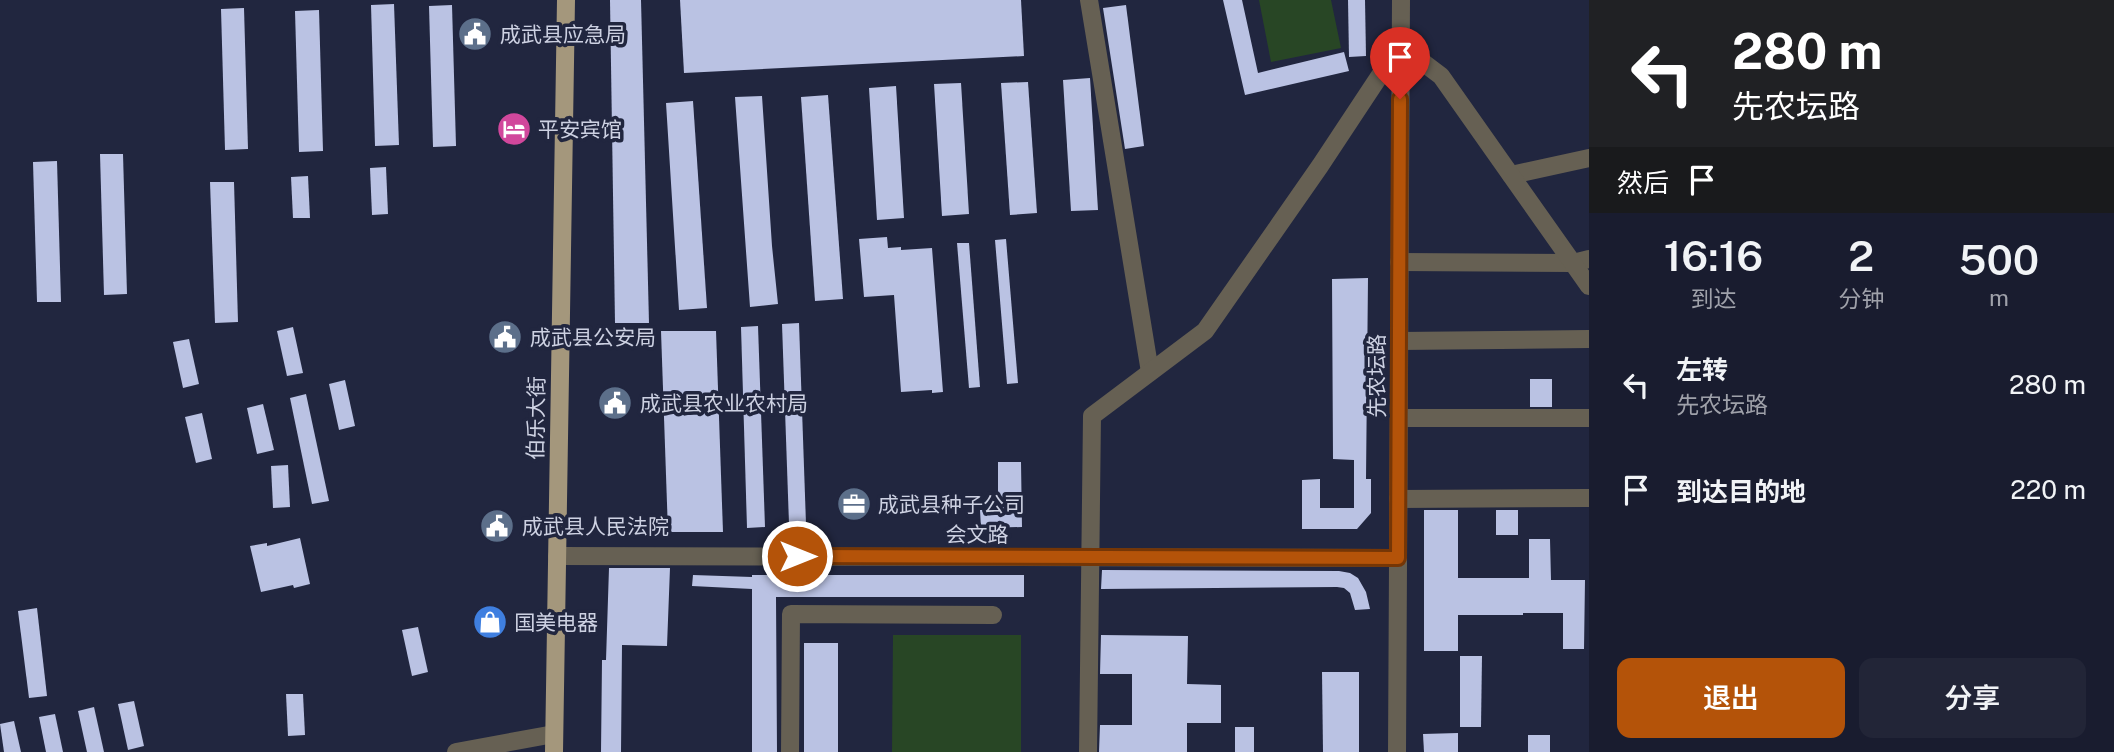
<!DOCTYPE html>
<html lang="zh">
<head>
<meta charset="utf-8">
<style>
  body { margin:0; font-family:"Public Sans","Noto Sans SC",sans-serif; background:#222537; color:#f1f3f6; height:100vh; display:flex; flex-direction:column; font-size:26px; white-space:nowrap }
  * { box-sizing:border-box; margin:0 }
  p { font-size:23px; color:#9fa1aa }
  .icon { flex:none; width:38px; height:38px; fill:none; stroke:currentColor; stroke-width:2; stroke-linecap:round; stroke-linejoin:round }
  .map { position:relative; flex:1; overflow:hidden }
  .sheet { display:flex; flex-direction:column; background:#191c2f; width:525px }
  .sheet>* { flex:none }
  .hud { background:#202124; color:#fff; overflow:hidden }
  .pin { position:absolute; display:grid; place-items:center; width:60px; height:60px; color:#fff; margin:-72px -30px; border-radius:50% 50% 50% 0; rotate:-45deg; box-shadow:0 0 7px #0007 }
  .pin .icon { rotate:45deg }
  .me { position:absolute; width:77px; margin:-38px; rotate:90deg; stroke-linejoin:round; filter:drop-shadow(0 0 5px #0008) }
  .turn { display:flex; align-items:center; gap:24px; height:147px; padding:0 28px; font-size:32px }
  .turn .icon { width:91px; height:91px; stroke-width:2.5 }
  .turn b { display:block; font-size:49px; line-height:60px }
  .then { display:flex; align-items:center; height:66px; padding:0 28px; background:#0003; gap:14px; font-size:26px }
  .eta { display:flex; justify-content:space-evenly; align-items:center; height:119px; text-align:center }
  .eta b { font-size:42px; font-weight:600; line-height:49px }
  .primary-button { display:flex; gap:14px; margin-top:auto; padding:14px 28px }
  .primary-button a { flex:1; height:80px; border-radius:14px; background:#b45309; color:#fff; font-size:28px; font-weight:600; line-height:80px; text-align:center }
  .primary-button a+a { background:#222537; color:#f1f3f6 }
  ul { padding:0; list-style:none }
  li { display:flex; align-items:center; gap:21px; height:105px; padding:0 28px }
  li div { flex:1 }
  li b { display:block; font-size:26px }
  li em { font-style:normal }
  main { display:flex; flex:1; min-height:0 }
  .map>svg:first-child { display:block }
</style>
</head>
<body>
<main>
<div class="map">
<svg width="1589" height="752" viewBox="0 0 1589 752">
  <rect width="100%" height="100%" fill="#21263f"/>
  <g fill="#284625">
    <path d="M1259,0h72l10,48 -70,14z"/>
    <path d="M893,635h128v117h-129z"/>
  </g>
  <g fill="#bac2e3">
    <path d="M610,0h31l8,323h-34z"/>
    <path d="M680,0h341l3,56 -340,17z"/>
    <path d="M1223,0h19l16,73 86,-21 5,19 -104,24z"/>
    <path d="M1348,0h17l1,56 -17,1z"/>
    <path d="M394,4l5,141 -24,1 -4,-141z"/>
    <path d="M452,5l4,141 -23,1 -4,-141z"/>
    <path d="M1126,5l18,141 -19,3 -22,-141z"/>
    <path d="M244,8l4,141 -23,1 -4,-141z"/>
    <path d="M319,10l4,141 -24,1 -4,-141z"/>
    <path d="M1090,78l8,132 -27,1 -8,-131z"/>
    <path d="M1028,82l9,131 -27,2 -9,-132z"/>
    <path d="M961,83l8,131 -27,2 -8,-132z"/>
    <path d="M896,86l8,132 -27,2 -8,-132z"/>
    <path d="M828,95l15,204 -28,2 -14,-204z"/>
    <path d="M762,96l10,150 6,58 -28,3 -15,-210z"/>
    <path d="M693,101l14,207 -28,2 -13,-207z"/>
    <path d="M100,154h23l4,140 -23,1z"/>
    <path d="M57,161l4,141h-24l-4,-140z"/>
    <path d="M386,167l2,47 -16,1 -2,-47z"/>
    <path d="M308,176l2,42h-17l-2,-41z"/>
    <path d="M210,182h24l4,140 -23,1z"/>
    <path d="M887,237l1,11 13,-1v3l31,-2 11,144 -11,1v-3l-31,2 -7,-97 -30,2 -5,-58z"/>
    <path d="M1006,239l12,144 -11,1 -12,-144z"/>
    <path d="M957,243h12l11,144 -11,1z"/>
    <path d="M1368,278l-2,201h5v34l-14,16h-55v-49l18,-1v29h34v-48l-21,-1 -1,-180z"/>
    <path d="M799,323l7,201h-17l-7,-200z"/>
    <path d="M758,326l7,201 -18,1 -6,-201z"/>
    <path d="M293,327l10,46 -16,3 -10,-45z"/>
    <path d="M661,331h55l7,201h-55z"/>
    <path d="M189,339l10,45 -16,4 -10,-46z"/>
    <rect x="1530" y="379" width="22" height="28"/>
    <path d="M345,380l10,46 -16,4 -10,-46z"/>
    <path d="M306,394l23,107 -17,3 -22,-106z"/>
    <path d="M263,404l11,46 -17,4 -10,-46z"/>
    <path d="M202,413l10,46 -16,4 -11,-46z"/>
    <path d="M998,462h23l1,65 -41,1 -1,-18h18z"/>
    <path d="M288,465l2,42 -17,1 -2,-42z"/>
    <path d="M1424,510h34v68h71v-39h21l1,41h34l-1,69h-21v-36h-40v2h-65v36h-34z"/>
    <rect x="1496" y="510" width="22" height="25"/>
    <path d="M300,538l10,46 -16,4 -1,-3 -32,7 -11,-46 17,-3v3z"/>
    <path d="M609,568h61l-3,78 -45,-1 -1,107h-20l1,-92h4z"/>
    <path d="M1102,570l237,1 11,2 8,5 8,14 4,17 -15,1 -5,-17 -6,-5 -7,-1 -236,2z"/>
    <path d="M693,575l59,2v-2h272v22h-248l1,155h-25v-163l-60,-3z"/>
    <path d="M37,608l10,88 -18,2 -11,-87z"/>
    <path d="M418,627l10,45 -16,4 -10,-46z"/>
    <path d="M1101,635l87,1 -1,48 34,1v38h-34v29h-88l1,-27h32v-51h-32z"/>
    <rect x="804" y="643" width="34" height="109"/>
    <path d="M1460,656h22l-1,71h-21z"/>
    <path d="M1322,672h37v80h-36z"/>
    <path d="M286,694h17l2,41 -17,1z"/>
    <path d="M134,701l10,45 -16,4 -10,-46z"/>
    <path d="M94,707l10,45h-17l-9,-41z"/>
    <path d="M55,714l8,38h-17l-7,-35z"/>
    <path d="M14,721l7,31h-17l-4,-28z"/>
    <rect x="1235" y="727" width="19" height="25"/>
    <path d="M1458,733v19h-34l-1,-18z"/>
    <rect x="1528" y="735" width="22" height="17"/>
  </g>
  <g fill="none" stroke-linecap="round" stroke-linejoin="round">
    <g stroke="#666053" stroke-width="18">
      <path d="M1089,0l61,372"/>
      <path d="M1511,175l78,-17"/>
      <path d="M1399,262l174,1 16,-4"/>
      <path d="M1399,341l190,-2"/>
      <path d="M1399,418h190"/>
      <path d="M1398,499l191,-1"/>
      <path d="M557,556l841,2"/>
      <path d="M456,752l98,-18"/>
      <path d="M790,752l1,-138 202,1"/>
      <path d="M1088,752l4,-336 113,-85 115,-165 80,-121 41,31 148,210"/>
      <path d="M1397,752l4,-752"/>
    </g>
    <path stroke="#a4977c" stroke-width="18" d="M554,752l12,-752"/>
  </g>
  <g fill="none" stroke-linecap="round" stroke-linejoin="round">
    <g stroke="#753606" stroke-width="18">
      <path id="route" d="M797,556l601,2 2,-459"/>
    </g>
    <use href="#route" stroke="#b45309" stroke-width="12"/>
  </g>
  <defs>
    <g id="civic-disc" transform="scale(1.75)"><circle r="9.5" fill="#5c6f8a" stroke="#21263f"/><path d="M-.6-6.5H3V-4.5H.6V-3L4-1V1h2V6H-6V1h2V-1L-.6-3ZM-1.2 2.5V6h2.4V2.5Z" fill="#fff"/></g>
    <g id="hotel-disc" transform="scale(1.75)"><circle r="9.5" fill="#d1479c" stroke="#21263f"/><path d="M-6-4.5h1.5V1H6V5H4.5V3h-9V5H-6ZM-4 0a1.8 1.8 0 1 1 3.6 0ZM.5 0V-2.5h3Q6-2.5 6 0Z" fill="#fff"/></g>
    <g id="office-disc" transform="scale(1.75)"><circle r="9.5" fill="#5c6f8a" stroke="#21263f"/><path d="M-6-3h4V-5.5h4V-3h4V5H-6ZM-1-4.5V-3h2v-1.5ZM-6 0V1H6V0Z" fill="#fff"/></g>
    <g id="shop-disc" transform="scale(1.75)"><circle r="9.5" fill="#3f7fe0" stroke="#21263f"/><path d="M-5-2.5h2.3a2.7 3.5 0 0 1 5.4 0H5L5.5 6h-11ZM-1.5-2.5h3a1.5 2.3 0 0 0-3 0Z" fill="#fff"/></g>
  </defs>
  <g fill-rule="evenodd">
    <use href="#civic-disc" x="475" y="34"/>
    <use href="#hotel-disc" x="514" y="129"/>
    <use href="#civic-disc" x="505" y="337"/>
    <use href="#civic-disc" x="615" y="403"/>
    <use href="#office-disc" x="854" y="504"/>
    <use href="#civic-disc" x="497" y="526"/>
    <use href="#shop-disc" x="490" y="622"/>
  </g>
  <g text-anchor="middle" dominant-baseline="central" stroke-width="7" stroke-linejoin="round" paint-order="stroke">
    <g font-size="21" fill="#cdd1e2" stroke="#21263f" text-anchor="start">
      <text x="500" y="34">成武县应急局</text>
      <text x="538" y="129">平安宾馆</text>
      <text x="530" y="337">成武县公安局</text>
      <text x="640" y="403">成武县农业农村局</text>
      <text x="878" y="504">成武县种子公司</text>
      <text x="522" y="526">成武县人民法院</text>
      <text x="514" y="622">国美电器</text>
    </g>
    <g font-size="21" fill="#cdd1e2" stroke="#21263f">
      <text transform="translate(1376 376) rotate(-90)">先农坛路</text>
      <text transform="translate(536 418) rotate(-89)">伯乐大街</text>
      <text x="977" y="534">会文路</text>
    </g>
  </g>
</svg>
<div class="pin" style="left:1400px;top:99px;background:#d93025"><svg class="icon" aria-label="arrive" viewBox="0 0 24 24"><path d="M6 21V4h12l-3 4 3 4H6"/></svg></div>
<svg class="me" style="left:797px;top:556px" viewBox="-20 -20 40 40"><circle r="17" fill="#b45309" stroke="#fff" stroke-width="3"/><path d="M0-11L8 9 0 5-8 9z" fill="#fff"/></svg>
</div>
<section class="sheet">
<div class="hud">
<div class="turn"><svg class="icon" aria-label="left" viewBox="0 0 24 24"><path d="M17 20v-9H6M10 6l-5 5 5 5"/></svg><div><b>280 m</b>先农坛路</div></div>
<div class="then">然后<svg class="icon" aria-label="arrive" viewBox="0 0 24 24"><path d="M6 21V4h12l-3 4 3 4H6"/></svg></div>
</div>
<div class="eta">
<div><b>16:16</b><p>到达</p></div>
<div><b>2</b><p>分钟</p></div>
<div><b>500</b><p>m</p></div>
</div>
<ul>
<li><svg class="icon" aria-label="left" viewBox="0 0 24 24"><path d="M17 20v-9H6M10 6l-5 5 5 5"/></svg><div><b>左转</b><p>先农坛路</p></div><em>280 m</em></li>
<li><svg class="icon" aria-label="arrive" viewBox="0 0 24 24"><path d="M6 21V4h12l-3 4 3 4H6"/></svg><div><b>到达目的地</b></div><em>220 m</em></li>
</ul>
<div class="primary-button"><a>退出</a><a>分享</a></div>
</section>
</main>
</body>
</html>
